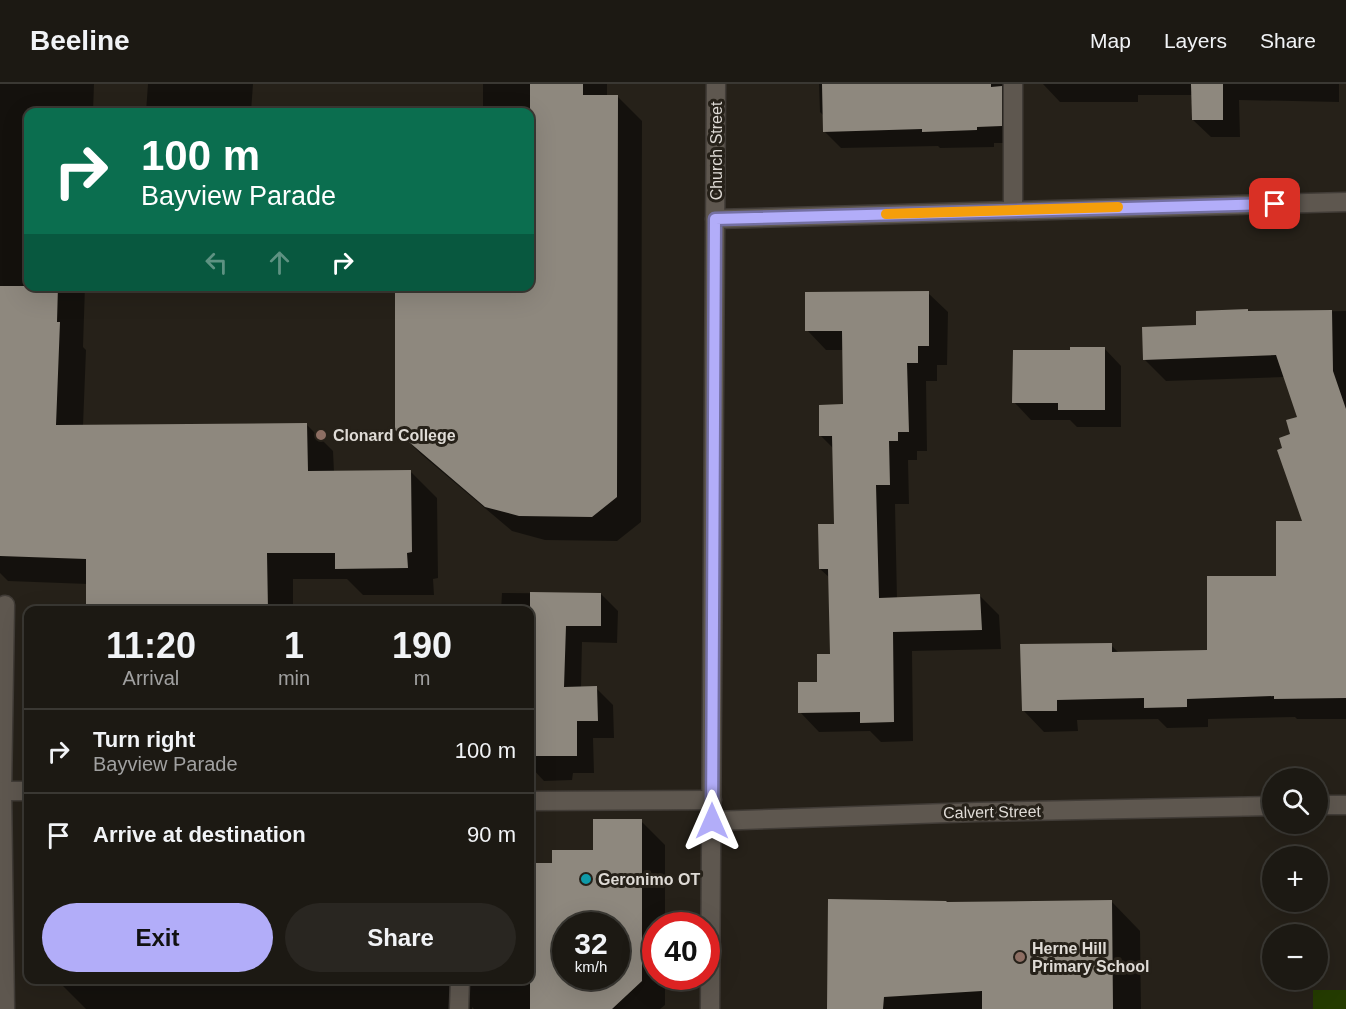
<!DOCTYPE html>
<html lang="en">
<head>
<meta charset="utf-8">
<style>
  body { margin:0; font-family:Arial,sans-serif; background:#292621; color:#f1f3f6; height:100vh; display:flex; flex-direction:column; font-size:22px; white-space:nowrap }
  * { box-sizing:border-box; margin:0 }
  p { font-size:20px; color:#a0a0a0 }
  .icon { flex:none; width:33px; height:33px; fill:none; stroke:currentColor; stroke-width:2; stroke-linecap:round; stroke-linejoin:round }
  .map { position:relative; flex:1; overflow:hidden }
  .details { position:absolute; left:24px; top:522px; width:510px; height:378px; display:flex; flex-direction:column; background:#1c1913; border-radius:12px; box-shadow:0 6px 24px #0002,0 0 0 2px #3a3833 }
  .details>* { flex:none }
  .top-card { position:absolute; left:24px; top:24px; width:510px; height:183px; border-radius:12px; box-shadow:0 6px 24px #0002,0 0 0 2px #3a3833; background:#0b6e4f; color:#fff; overflow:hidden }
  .tools { position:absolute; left:1262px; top:684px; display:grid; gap:12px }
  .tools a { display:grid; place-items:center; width:66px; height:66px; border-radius:50%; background:#1c1913; box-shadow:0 6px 24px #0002,0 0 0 2px #3a3833; font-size:30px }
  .speed { position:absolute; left:552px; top:828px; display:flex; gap:12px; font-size:30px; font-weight:700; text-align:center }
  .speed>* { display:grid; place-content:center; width:78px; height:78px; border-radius:50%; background:#1c1913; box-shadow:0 6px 24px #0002,0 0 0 2px #3a3833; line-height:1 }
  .speed small { font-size:15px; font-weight:400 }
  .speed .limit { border:9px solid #d22; background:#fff; color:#111 }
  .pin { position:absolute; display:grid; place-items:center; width:51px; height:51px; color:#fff; margin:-26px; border-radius:12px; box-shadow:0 3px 9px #0006 }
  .me { position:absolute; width:66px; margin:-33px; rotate:0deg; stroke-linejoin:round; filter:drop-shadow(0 0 4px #0008) }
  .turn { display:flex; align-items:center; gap:21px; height:126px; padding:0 18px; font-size:27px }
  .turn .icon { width:78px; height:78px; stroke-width:2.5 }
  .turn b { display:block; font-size:42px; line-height:51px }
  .lanes { display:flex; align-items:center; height:57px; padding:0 18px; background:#0003; justify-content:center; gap:30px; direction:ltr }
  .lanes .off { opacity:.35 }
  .eta { display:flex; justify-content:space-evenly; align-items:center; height:102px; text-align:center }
  .eta b { font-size:36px; font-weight:800; line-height:42px }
  .button { display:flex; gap:12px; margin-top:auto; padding:12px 18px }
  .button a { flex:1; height:69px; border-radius:36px; background:#b2adf9; color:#111; font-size:24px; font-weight:800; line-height:69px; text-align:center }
  .button a+a { background:#292621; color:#f1f3f6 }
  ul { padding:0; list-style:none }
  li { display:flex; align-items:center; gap:18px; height:84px; padding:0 18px; border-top:2px solid #3a3833 }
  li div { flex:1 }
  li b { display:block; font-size:22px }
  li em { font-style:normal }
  header { display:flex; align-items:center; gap:36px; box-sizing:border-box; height:84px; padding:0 30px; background:#1c1913; border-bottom:2px solid #3a3833 }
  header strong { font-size:28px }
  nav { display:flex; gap:33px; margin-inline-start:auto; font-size:21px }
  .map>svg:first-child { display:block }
</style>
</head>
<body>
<header>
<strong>Beeline</strong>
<nav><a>Map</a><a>Layers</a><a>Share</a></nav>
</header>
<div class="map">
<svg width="1346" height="925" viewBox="0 0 1346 925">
  <rect width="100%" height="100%" fill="#262119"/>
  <rect fill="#243b00" x="1313" y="906" width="33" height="19"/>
  <g fill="#0007" fill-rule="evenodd">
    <path d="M0,0h94l-1,28h-65v174h57l-2,61 3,3 -3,76 223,-2 27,27 1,21 76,-1 27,27 1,80 -5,1 1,16h-71l-16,-16h-54v31h-205v-26l-80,-3 -8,-8z"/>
    <path d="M148,0h105l-2,28h-105z"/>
    <path d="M483,0h124v13h11l24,24 -1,401 -24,19 -72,-1 -33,-9 -91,-77 -25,-25 134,-143v-174h-47z"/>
    <path d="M819,0h201l-2,59h-24v4l-54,1 -2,-2 -97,2 -17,-17v-15l-4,-4z"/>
    <path d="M1043,0h296v18l-100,-2 1,37h-29l-18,-17v-25h-55v7h-78z"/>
    <path d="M928,209l20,19 -1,53h-10v16h-11l1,70h-10v9h-9l1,44h-14l2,95 82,-4 20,20 2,34 -89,2 1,90 -32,1 -11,-11 -51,1 -19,-20 19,-29 13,-28 -2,-77 -10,-9 16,-44 -2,-76 -14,-14 24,-29v-56h-18l-19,-20z"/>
    <path d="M1346,227v408h-49l-2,-2 -87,2v8l-41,1 -9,-9 -81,1 1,11 -34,1 -21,-22 88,-65 9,9 88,-3 69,-74 27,-54 -21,-74 9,-14 7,-17 -15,-41 -118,4 -21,-21 53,-33 51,-14z"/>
    <path d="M1104,264l17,18v61h-44l-7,-7h-39l-17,-18 58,-50z"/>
    <path d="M502,509l99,1 17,17 -1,32 -35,-1 -1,46h15l17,17 1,33h-21l1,35h-21l-1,7 -28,1 -14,-15v-156h-29z"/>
    <path d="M641,737l24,24v81h-9v50h9v29l-5,4h-186l-2,-2v2h-386l-29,-29h473v-116h23l42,-12zM566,842h50v50h-50z"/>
    <path d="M946,818h166l28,29 1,78h-312z"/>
  </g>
  <g fill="#8e887e" fill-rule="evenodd">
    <path d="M530,0h53v11h35l-1,402 -25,20 -73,-1 -34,-9 -90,-77v-144h135z"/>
    <path d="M822,0h169v3l11,-1v40l-25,1v3l-55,2v-3l-99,3z"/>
    <path d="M1191,0h32v36h-31z"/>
    <path d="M0,202h58l-1,36h3l-4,103 251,-2 1,48 103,-1 1,82 -5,1 1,15 -73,1v-16h-68l1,57h-182v-51l-86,-3z"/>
    <path d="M929,207v55h-11v17h-11l2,69h-11v9h-9l1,44h-14l3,113 101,-4 2,36 -89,2 1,90 -34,1v-11l-62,1v-31h19v-28h13l-2,-85h-9l-1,-45h16l-2,-88h-13v-31l24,-1 -1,-73h-37v-39z"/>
    <path d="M1248,225v2l84,-1 1,61 13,38v289l-72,1v-3l-87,3v8l-43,1v-10l-87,2v11h-35l-2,-67 92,-1v9l95,-2v-74h69v-55h26l-25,-71 5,-2 -3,-10 11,-4 -4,-14 11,-3 -21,-62 -133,5 -1,-33 54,-2v-14z"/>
    <path d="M1070,263h35v63h-47v-7h-46l1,-53h57z"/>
    <path d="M530,508l71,1v33h-35l-2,61 33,-1 1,35h-21v35h-47z"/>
    <path d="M593,735h49v162l-30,28h-82v-146h22v-13h41zM566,842h50v50h-50z"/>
    <path d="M828,815l118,2 1,1 165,-2 1,109h-131v-18l-98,6 -1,12h-56z"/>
  </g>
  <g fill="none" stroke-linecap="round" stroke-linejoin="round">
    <g stroke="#413c37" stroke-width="21">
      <g id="minor">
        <path d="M1013,0v126"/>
        <path d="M715,135l631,-17"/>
        <path d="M5,521l-3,186 3,218"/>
        <path d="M2,707h26"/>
        <path d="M530,717l182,-1"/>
        <path d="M1317,721h29"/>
        <path d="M712,737l265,-9 295,-6"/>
        <path d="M459,925l1,-29"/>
        <path d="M710,925l6,-925"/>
      </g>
    </g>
    <use href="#minor" stroke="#5e574f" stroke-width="18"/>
  </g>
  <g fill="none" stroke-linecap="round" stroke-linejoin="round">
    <g stroke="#7470a2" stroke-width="15">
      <path id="route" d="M712,737l3,-602 560,-15"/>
    </g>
    <use href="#route" stroke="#b2adf9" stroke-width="10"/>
    <path stroke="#f59e0b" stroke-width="10" d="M886,130l232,-7"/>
  </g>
  <g fill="#8d6e63" stroke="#262119" stroke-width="2">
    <circle cx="321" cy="351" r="6"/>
    <circle cx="1020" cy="873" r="6"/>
  </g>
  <circle fill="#0f9aa8" stroke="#262119" stroke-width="2" cx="586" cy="795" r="6"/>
  <g text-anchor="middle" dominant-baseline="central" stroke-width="6" stroke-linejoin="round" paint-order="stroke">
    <g font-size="16" fill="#dfdbd6" stroke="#262119">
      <text transform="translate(716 67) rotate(-90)">Church Street</text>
      <text transform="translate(992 728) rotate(-1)">Calvert Street</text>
    </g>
    <g font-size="16" font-weight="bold" fill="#dfdbd6" stroke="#262119" text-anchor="start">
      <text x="333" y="351">Clonard College</text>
      <text x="598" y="795">Geronimo OT</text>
      <text x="1032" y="864">Herne Hill<tspan x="1032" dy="18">Primary School</tspan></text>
    </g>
  </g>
</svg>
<div class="tools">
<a><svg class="icon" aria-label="search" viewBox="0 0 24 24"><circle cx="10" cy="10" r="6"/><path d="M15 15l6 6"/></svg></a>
<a>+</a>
<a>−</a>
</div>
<div class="speed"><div>32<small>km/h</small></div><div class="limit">40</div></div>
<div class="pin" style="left:1275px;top:120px;background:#d93025"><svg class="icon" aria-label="arrive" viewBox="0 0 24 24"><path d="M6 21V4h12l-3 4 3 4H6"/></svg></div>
<svg class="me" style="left:712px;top:737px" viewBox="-20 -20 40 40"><path d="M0-17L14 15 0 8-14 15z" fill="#b2adf9" stroke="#fff" stroke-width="4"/></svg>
<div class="top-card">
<div class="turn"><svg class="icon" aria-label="right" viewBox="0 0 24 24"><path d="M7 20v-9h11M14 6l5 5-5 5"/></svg><div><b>100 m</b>Bayview Parade</div></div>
<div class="lanes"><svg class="icon off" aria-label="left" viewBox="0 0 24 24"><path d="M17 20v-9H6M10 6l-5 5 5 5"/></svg><svg class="icon off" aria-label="ahead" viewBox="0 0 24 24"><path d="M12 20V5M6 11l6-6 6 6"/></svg><svg class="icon" aria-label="right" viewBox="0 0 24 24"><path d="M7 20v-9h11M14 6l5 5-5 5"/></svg></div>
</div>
<section class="details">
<div class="eta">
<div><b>11:20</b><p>Arrival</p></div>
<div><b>1</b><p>min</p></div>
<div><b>190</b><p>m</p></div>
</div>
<ul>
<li><svg class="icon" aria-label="right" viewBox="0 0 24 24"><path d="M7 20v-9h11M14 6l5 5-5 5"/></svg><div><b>Turn right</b><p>Bayview Parade</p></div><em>100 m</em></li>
<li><svg class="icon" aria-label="arrive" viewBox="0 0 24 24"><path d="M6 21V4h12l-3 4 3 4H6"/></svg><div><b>Arrive at destination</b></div><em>90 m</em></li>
</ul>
<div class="button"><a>Exit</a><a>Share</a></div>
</section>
</div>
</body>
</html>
